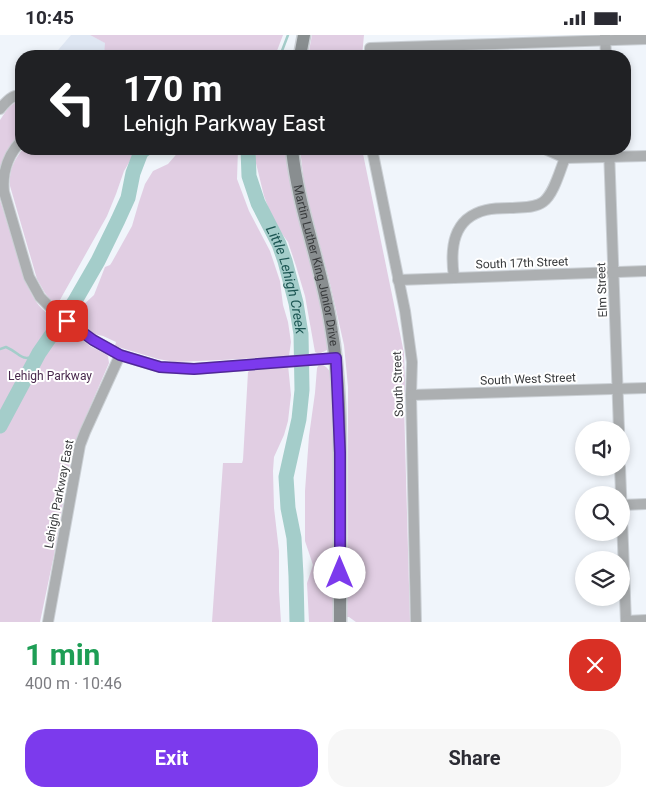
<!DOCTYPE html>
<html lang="en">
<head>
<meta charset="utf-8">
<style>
  body { margin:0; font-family:Roboto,sans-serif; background:#f7f7f7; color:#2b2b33; height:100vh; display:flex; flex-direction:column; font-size:19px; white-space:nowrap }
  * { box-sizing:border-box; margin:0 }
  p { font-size:16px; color:#7c7c81 }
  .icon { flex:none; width:28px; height:28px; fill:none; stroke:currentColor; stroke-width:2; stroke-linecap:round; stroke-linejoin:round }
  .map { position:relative; height:587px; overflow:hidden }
  .side { display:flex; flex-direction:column; background:#fff; flex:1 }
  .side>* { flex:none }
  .banner { position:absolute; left:15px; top:15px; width:616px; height:105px; border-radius:20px; box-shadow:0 2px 8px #0003; background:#202124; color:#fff; overflow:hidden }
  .fabs { position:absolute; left:575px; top:386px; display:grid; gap:10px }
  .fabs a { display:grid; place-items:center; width:55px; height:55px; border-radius:50%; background:#fff; box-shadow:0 2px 8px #0003; font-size:25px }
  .pin { position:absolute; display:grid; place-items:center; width:42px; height:42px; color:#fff; margin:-21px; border-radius:10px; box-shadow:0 2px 8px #0006 }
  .me { position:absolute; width:55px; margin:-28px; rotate:0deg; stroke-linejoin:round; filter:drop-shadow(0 0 4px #0008) }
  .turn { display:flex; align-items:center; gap:18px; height:105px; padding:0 25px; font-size:22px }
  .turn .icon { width:65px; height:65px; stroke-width:2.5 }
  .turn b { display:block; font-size:35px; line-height:42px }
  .round { display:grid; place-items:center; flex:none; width:52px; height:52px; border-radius:20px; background:#f7f7f7 }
  .overview { display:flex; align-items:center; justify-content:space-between; height:85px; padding:0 25px }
  h1 { font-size:30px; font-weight:700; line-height:38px; color:#1e9e55 }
  .primary-button { display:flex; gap:10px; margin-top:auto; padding:10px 25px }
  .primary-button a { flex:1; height:58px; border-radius:20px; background:#7c3aed; color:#fff; font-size:20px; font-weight:700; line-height:58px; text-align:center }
  .primary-button a+a { background:#f7f7f7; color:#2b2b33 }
  .status { display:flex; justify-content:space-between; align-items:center; height:35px; padding:0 25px; background:#fff; direction:ltr }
  .status svg { height:14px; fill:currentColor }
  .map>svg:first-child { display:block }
</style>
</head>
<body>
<div class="status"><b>10:45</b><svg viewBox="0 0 49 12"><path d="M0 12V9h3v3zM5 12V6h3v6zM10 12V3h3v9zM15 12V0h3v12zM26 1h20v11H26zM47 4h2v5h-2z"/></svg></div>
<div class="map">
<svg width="646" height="587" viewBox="0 0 646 587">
  <rect width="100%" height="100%" fill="#f0f5fb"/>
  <path fill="#dfe7f3" d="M71,0h19l16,8 -2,13h-51z"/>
  <g fill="#e1cee3">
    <path d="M90,0h193l-8,21h-171l1,-13z"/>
    <path d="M312,0h52l-2,21h-54z"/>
    <path d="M17,66h4v33l-13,16 -8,17v-47l8,-12z"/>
    <path d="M23,114h114l-13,22 -8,23 -9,22 -51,91 -11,-14 -8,-14 -27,-93c-1,-15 3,-25 13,-37z"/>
    <path d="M181,114h57l-1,30 12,32 21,40 10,30 3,24 5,17 3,20 -2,14 -67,4 -47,2 -17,-3 -43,-13 1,-4 -13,-6 -9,-2 -14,-10 1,-17 13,-12 11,-28 5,-2 2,-3 20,-36 7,-24 6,-18 8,-13 15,-7z"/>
    <path d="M256,114h32l25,113 16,87 -10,5 -4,-2 -10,-56 -9,-30 -8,-24 -14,-19 -10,-27 -9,-37z"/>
    <path d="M300,114h62l42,204 1,29 -1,22 6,218h-54l-7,-5h-2l1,-35v-195l-4,-42 -15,-66 -24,-88z"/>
    <path d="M0,165l26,83c6,12 12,26 25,32l39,31 16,8 2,2 1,7 -32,74 -7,26 -16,92 -14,67h-40z"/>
    <path d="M320,328c14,8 12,14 13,29l1,230h-25l-2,-39 6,-18 -8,-24v-50l4,-55 6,-43 2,-25z"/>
    <path d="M288,330l3,30 -3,26 -4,14 -10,22 -1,14 1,37 5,43v40l2,31h-69l11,-159h19l1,-3 5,-88 5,-4z"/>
  </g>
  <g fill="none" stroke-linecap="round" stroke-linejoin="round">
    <g stroke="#a4cdca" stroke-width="2.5">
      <path d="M280,21l8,-21"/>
      <path d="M0,314l6,-2c16,7 15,17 33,6"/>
    </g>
    <g stroke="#a4cdca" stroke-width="15">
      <path id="s1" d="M248,114l1,27 9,27 21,41 6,17 11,42 5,31 1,56 -3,29 -13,58 2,31 6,30 2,38 1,46"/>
      <path d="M0,391l39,-73 36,-52 23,-40 20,-41 10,-22 5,-25 8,-21 4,-3"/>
    </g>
    <g stroke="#cbd0d5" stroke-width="12">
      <g id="street">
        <path d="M605,0l1,21"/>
        <path d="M370,21v-8l276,-9"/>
        <path d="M0,74c6,-7 11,-14 21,-14"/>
        <path d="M21,106c-14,15 -19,31 -17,51l25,85 11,20 14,14 39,29 27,15 40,12 34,2 142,-11"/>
        <path d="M372,114l33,162 7,51 -1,33 5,227"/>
        <path d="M400,114h18"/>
        <path d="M545,114l20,9 81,-2"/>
        <path d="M609,114l10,281"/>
        <path d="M454,243c-4,-29 -2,-60 32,-68 9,-2 18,-2 27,-2 10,-1 22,0 30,-6 11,-8 17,-32 22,-44"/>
        <path d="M398,245l248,-9"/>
        <path d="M411,360l235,-7"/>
        <path d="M620,432l6,155"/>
        <path d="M622,470l24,-1"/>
        <path d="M626,586l20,-1"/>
        <path d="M48,587l32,-177 5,-13 35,-77"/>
      </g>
    </g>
    <g stroke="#cbd0d5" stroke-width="15">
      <g id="secondary">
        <path d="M300,21l4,-21"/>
        <path id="s2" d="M292,114c6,60 30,117 39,177 9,51 9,104 9,156 0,46 0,93 0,140"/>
      </g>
    </g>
    <use href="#street" stroke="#acafb1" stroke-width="10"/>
    <use href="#secondary" stroke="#898e90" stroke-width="12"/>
  </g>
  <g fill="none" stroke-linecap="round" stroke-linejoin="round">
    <g stroke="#51269a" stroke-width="12">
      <path id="route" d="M67,286l26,19 27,15 40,12 34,2 142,-11 4,95v120"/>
    </g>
    <use href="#route" stroke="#7c3aed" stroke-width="9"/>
  </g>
  <g text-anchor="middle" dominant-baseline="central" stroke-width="4" stroke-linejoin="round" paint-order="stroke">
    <g font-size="12" fill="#383a3c" stroke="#fff">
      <text transform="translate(522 228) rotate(-2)">South 17th Street</text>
      <text stroke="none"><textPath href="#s2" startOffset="119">Martin Luther King Junior Drive</textPath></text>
      <text transform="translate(602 255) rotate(-92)">Elm Street</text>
      <text transform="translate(528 344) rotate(-2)">South West Street</text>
      <text transform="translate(398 349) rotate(-92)">South Street</text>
      <text transform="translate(59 459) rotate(-79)">Lehigh Parkway East</text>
    </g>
    <g font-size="12" fill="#4a2a4e" stroke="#fff">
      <text x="50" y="341">Lehigh Parkway</text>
    </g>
    <g font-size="14" font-style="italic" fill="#1d5754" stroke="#fff">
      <text stroke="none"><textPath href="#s1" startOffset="138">Little Lehigh Creek</textPath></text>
    </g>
  </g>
</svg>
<div class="fabs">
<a><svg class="icon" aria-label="sound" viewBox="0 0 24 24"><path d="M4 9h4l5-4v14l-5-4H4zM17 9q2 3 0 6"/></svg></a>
<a><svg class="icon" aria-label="search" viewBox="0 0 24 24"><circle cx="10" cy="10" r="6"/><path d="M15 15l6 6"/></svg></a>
<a><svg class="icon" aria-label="layers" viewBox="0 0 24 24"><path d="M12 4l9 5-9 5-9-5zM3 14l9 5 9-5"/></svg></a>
</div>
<div class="pin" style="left:67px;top:286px;background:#d93025"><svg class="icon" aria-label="arrive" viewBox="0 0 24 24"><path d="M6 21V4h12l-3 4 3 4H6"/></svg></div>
<svg class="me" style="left:340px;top:538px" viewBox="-20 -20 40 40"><circle r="19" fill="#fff"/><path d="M0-13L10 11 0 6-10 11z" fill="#7c3aed"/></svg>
<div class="banner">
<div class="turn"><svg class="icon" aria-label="left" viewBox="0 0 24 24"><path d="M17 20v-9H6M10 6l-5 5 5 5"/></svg><div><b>170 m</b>Lehigh Parkway East</div></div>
</div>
</div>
<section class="side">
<div class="overview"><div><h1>1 min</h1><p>400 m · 10:46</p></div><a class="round" style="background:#d93025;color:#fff"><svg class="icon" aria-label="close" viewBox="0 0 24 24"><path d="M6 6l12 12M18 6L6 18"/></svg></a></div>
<div class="primary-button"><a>Exit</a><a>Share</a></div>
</section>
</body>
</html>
